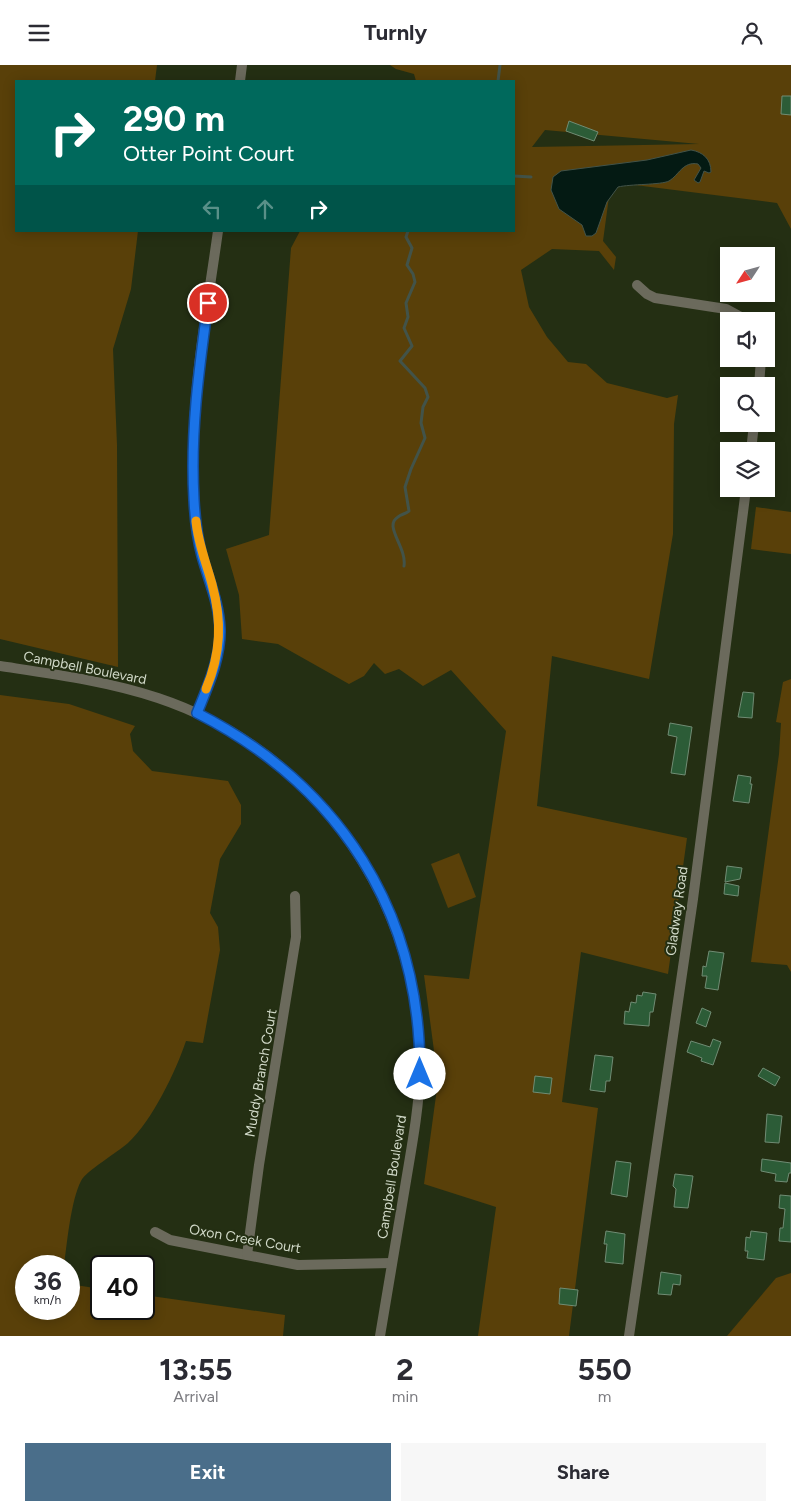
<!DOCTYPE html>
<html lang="en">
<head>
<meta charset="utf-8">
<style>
  body { margin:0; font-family:Figtree,sans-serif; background:#f7f7f7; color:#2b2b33; height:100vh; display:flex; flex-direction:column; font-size:19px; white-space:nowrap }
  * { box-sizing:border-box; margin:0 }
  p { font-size:16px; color:#7c7c81 }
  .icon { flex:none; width:28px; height:28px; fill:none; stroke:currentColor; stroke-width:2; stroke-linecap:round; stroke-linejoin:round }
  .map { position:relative; height:1271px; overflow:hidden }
  .details { display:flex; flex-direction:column; background:#fff; flex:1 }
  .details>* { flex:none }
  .banner { position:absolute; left:15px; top:15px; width:500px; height:152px; border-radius:0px; box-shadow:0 2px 12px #0003; background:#00695c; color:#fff; overflow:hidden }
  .needle { width:32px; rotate:234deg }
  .controls { position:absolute; left:720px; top:182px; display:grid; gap:10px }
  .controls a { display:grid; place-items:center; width:55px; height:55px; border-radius:0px; background:#fff; box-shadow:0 2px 12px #0003; font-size:25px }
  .speed { position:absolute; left:15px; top:1190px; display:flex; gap:10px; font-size:25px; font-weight:700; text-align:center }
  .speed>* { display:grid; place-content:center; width:65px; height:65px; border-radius:50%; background:#fff; box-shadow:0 2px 12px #0003; line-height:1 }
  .speed small { font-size:12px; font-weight:400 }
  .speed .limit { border:2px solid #111; border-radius:8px; background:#fff; color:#111 }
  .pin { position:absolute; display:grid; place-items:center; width:42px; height:42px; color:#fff; margin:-21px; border:2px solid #fff; border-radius:50%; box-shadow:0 1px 5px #0007 }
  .me { position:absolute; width:55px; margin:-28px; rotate:0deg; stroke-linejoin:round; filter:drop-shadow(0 0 4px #0008) }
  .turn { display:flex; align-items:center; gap:18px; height:105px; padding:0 25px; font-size:22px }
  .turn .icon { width:65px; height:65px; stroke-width:2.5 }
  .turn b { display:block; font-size:35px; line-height:42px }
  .lanes { display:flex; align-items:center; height:48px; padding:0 25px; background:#0003; justify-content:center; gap:25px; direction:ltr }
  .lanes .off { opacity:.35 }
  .eta { display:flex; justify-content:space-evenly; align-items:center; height:85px; text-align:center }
  .eta b { font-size:30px; font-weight:700; line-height:35px }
  .button { display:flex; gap:10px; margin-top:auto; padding:10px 25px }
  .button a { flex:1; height:58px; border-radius:0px; background:#4a6e8a; color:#fff; font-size:20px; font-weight:700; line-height:58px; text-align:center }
  .button a+a { background:#f7f7f7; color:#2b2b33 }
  header { display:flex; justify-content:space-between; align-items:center; height:65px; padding:0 25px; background:#fff; font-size:22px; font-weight:700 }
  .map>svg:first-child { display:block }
</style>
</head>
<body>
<header><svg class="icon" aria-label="menu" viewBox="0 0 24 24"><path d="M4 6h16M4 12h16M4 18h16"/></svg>Turnly<svg class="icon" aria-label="person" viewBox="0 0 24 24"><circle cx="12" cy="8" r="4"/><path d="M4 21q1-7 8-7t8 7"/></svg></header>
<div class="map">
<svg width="791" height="1271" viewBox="0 0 791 1271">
  <rect width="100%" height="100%" fill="#242f13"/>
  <g fill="#594009" fill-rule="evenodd">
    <path d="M0,0h157l-2,16h-139v150h122l-7,58 -18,60 4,96 1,222 -118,-28z"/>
    <path d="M390,0h401v164l-14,-26 -166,-21 -8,59 13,16 -2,13 -15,-19 -47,-2 -31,21 8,37 18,30 21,25 18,2 21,19 60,15 11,-3 -4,29 -1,110 -24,145 -97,-23 -15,150 150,32 -19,136 -87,-22 -19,150 36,6 -29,228h-91l18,-129 -72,-23 14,-103 -14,-106 45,4 37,-248 -55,-61 -28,16 -24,-17 -14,5 -11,-11 -10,13 -15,8 -71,-40 -36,-5 -3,-44 -13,-46 43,-14 22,-287 9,-17h214v-150h-98l-2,-7 -18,-5zM545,65l154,14 -167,3z"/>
    <path d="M756,442l35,5v42l-40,-5z"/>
    <path d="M791,614v293l-4,-7 -36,-3 28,-208 2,-31 -5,-1 7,-40z"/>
    <path d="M0,630l69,9 66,22 -5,8 3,17 19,20 76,10 13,24v19l-21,35 -10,54 8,14 2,23 -17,93 -17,-2c-10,30 -34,80 -58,102 -10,9 -42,28 -47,38 -10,19 -14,62 -17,85h-38v43h43v-25l32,5v20h43v-14l141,20 -2,21h-283z"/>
    <path d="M459,788l17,44 -28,11 -17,-44z"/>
    <path d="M791,1208v63h-64l49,-58z"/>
  </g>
  <path fill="#041a13" stroke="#425349" d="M691,85c12,2 20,9 20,22l-2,1 -5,-2 -4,11 -2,1 -4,-3 7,-12 -3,-4c-15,-3 -19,11 -29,17 -8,4 -39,3 -51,6l-11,15 -11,31 -4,3h-6l-4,-11 -23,-16 -8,-19 2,-13 8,-6 86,-11z"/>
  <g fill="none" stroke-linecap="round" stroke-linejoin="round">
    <g stroke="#425349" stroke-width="3">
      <path d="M498,16l2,-16"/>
      <path d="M514,111l17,1"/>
      <path d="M404,501c3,-19 -21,-40 -6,-49 3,-3 8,-3 11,-6l-4,-24 6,-18 14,-31 -4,-15 2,-16 5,-10 -3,-9 -25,-27 12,-15 -8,-18 4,-11 -2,-14 9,-21 -2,-8 -6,-9 5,-17 -6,-11 2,-6"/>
    </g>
  </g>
  <g fill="#2c5c37" stroke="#708c74">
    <path d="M782,31h9v19l-10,-1z"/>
    <path d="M569,56l29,11 -4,9 -28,-10z"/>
    <path d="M743,627l11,1 -2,25 -14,-1z"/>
    <path d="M670,658l22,4 -7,48 -14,-2 6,-36 -9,-2z"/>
    <path d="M738,710l13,2 -1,7h2l-3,19 -16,-2z"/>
    <path d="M727,801l15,2 -2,11 -15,3z"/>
    <path d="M725,818l14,3 -1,10 -14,-2z"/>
    <path d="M709,886l15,2 -6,37 -13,-2 2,-12h-5l1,-10 3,1z"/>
    <path d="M643,927l13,2 -3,18h-3l-1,14 -25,-2 1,-13 4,1 2,-10 5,1 1,-8 5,1z"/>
    <path d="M702,943l9,4 -5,15 -10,-4z"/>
    <path d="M713,974l8,3 -8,23 -12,-4 1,-3 -15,-6 4,-11 19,6z"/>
    <path d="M595,990l18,2 -3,24h-4l-1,11 -15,-2z"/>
    <path d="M763,1003l17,9 -5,9 -17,-10z"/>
    <path d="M535,1011l17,2 -2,16 -17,-2z"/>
    <path d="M767,1049l15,2 -3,27 -14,-1z"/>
    <path d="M762,1094l29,4v10h-2l-2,9 -12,-1 1,-7 -15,-3z"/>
    <path d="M616,1096l15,2 -4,34 -16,-3z"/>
    <path d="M675,1109l18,2 -5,32 -14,-1 2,-18 -3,-3z"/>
    <path d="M780,1130l11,1v46l-12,-1 1,-13h3l2,-19 -6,-1z"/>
    <path d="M606,1166l19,3 -2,30 -18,-2 2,-18h-3z"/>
    <path d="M751,1166l16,2 -3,27 -17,-2 1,-7h-3l1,-14 4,1z"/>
    <path d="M661,1207l20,3 -1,10 -7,-1 -2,11 -13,-1z"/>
    <path d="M560,1223l18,2 -2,16 -17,-2z"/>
  </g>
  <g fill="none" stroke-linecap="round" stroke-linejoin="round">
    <g stroke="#6b6a5c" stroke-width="10">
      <path d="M240,16l2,-16"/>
      <path d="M637,220l10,9 8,4 71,11 22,12"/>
      <path d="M759,321l2,-27"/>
      <path d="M751,386l3,-27"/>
      <path d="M197,648c10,-25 24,-56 23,-84 -1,-26 -12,-48 -18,-73 -7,-28 -9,-58 -9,-87 -1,-80 14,-159 25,-238"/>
      <path d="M155,1167l15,8 128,25 94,-2"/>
      <path d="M247,1190l12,-90 37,-228 -1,-41"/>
      <path d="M629,1271l64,-437 53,-410"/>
    </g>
    <path stroke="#6b6a5c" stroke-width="10" d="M0,601c53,8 107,15 158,32 159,53 265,207 262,374 -1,36 -8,73 -14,109 -9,52 -17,103 -26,155"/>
  </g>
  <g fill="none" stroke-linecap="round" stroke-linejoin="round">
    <g stroke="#114b97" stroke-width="12">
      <path id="route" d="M208,238c-9,66 -18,130 -14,197 1,19 3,37 8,56 7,25 17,47 18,73 1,29 -13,59 -23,84 143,73 224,199 223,361"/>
    </g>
    <use href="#route" stroke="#1a73e8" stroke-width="9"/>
    <path stroke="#f59e0b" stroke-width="9" d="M196,456c2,22 10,41 16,63 10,37 9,69 -6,105"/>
  </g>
  <g text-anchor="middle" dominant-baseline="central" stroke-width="4" stroke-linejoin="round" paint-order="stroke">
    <g font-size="14" fill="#d1d9c8" stroke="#242f13">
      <text transform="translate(85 603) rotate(11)">Campbell Boulevard</text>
      <text transform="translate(677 846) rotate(-82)">Gladway Road</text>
      <text transform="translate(261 1008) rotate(-80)">Muddy Branch Court</text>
      <text transform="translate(392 1112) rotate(-81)">Campbell Boulevard</text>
      <text transform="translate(245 1174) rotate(10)">Oxon Creek Court</text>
    </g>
  </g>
</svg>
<div class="controls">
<a><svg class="needle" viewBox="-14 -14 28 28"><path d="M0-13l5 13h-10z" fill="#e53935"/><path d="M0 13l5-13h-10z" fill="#7c7c81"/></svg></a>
<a><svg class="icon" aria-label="sound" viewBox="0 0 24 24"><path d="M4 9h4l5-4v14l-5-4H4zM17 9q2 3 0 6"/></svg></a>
<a><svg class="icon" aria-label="search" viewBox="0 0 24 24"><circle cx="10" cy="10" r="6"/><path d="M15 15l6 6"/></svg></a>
<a><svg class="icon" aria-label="layers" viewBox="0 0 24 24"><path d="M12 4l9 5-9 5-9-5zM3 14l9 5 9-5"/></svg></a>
</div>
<div class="speed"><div>36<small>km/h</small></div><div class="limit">40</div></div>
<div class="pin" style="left:208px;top:238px;background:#d93025"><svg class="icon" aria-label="arrive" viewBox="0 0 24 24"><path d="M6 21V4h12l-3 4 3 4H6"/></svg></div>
<svg class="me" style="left:420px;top:1009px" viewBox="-20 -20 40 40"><circle r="19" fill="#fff"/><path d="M0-13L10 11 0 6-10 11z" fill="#1a73e8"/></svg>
<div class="banner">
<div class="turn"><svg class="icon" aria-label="right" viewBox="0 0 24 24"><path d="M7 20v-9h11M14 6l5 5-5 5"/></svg><div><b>290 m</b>Otter Point Court</div></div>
<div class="lanes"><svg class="icon off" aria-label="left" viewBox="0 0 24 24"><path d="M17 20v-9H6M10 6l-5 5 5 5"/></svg><svg class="icon off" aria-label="ahead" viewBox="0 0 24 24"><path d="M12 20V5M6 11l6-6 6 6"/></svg><svg class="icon" aria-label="right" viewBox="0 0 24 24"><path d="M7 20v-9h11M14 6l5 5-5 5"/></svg></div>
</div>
</div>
<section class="details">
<div class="eta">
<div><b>13:55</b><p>Arrival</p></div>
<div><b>2</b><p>min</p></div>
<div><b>550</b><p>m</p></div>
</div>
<div class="button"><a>Exit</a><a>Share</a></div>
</section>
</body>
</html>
